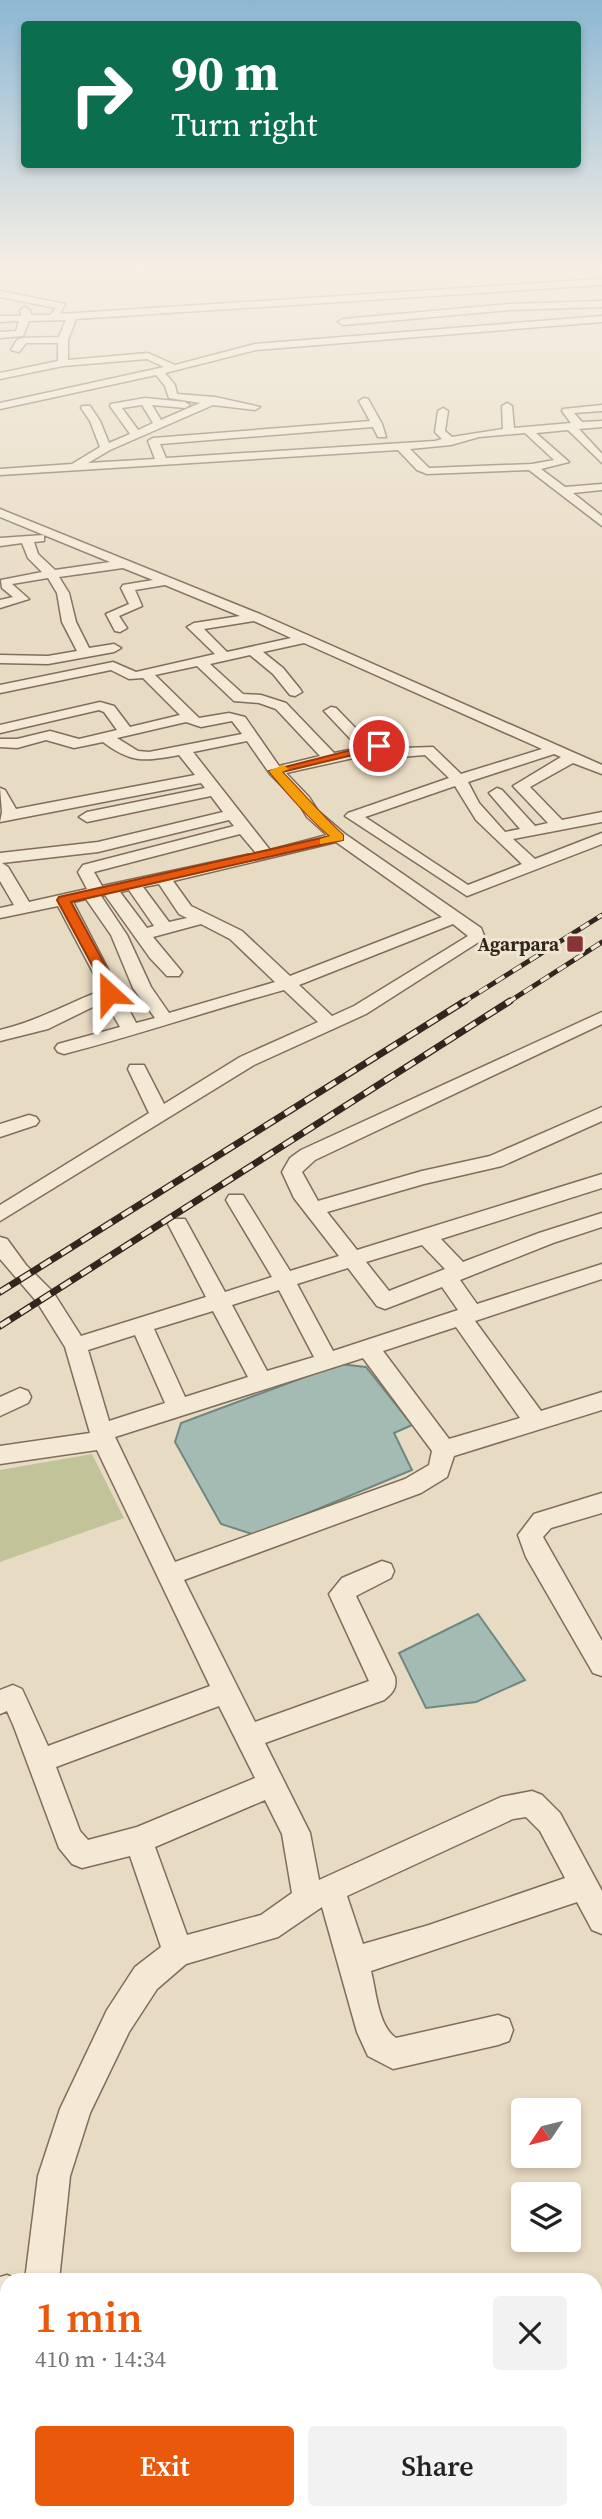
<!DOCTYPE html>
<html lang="en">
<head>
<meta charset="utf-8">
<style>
  body { margin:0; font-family:"Source Serif 4",serif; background:#f2f2f2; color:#222; height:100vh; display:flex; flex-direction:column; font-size:26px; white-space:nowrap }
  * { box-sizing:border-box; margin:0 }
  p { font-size:23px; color:#767676 }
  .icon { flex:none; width:38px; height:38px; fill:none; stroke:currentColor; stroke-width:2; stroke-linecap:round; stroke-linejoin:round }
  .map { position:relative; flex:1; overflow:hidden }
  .side { position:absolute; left:0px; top:2273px; width:602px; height:247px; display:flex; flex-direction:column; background:#fff; border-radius:21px 21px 0 0; box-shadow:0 4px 10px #0003 }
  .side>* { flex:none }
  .hud { position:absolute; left:21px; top:21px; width:560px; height:147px; border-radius:7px; box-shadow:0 4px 10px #0003; background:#0b6e4f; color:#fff; overflow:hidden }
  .needle { width:46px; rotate:235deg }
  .buttons { position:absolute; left:511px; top:2098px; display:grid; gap:14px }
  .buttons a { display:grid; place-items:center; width:70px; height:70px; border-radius:7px; background:#fff; box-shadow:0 4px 10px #0003; font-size:35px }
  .pin { position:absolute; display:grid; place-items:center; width:60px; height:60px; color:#fff; margin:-30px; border:4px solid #fff; border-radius:50%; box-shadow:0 2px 7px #0007 }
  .me { position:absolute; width:77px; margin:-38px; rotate:336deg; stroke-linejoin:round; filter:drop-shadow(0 0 5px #0008) }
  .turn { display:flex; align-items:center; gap:24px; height:147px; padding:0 35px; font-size:32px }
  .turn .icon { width:91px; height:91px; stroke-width:2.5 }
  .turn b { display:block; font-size:49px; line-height:60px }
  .round { display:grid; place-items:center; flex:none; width:74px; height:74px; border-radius:7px; background:#f2f2f2 }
  .headline { display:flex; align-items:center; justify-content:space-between; height:119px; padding:0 35px }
  h1 { font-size:42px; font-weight:600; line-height:52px; color:#ea580c }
  .primary-button { display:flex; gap:14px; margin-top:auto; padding:14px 35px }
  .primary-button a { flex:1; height:80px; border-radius:7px; background:#ea580c; color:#fff; font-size:28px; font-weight:600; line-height:80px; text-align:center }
  .primary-button a+a { background:#f2f2f2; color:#222 }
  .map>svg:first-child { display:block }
</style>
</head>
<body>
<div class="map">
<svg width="602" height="2519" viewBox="0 0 602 2519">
  <rect width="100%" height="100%" fill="#e8dbc3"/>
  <path fill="#c1c498" d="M92,1454l32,64 -124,44v-92z"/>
  <g fill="#a4bbb3" stroke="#6d8880" stroke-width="2">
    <path d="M340,1364l26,3 46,58 -18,8 18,37 -157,65 -34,-11 -46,-82 6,-19z"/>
    <path d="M478,1614l47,66 -49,22 -50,6 -27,-55z"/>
  </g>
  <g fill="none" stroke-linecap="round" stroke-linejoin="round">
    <g stroke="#806d5c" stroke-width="3">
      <g id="minor">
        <path d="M140,267h44l-50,6 -4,-3z"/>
        <path d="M602,279v6l-526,34 -8,21v20l80,-7 27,12 80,-21 347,-28v6l-346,28 -91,23 10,12 2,9 38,3 45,10 -5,3 -42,-5 -103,45 -22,13 67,-4 -7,-18 5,-3 217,-17 -11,-20 5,-3 4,1 14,25 4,13h-8l-5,-10 -213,17 6,14 269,-17 7,-2 -7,-7 3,-21 5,-3 5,3 -3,20 7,6 51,-8 -1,-23 5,-3 5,3 2,22 57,-5 -9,-12 1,-2 39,-4v6l-28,2 8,9 20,-1v6l-23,2 23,25v9l-34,-33 -32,3 33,29 -28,7 24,18 37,-3v6l-29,3 29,23v10l-73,-56 -102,4 -10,-4 -19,-20 -398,25v-6l72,-5 28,-17 -10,-26 -9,-13 1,-2h8l10,15 9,22 21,-9 -20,-28 1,-2 34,-6 40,4 5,3 -5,3 -33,-3 9,15 39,-17 -31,-5 -4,-12 -9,-11 -156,34v-6l164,-36 -17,-8 -84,7 -63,13v-6l58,-12v-18h-32l-7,9 -8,-2 6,-10 5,-2 37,-1 7,-17 -37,1 -6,15 -23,2v-6l16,-1 3,-10 -19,1v-6h21l-1,-6 5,-3 5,3 1,5h19l6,-7 -56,-11v-6l65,13 -5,10zM142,405l11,18 -15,7 -16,-22zM525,433l29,27 -22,4 -103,4 -19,-19 41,-4 28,-8z"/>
        <path d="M602,301v6l-92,3 -167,15 -5,-3 5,-3 167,-15z"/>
        <path d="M0,509l260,105 342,151v9l-29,-11 -43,24 32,33 40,-8v10l-89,17 22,20 67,-26v11l-135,52 -122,-80 3,-3 101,-35 -24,-23 -25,2 -15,-6 -99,22 23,24 9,14 27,23 136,94 4,10 -119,76 -112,51 -254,156v-16l149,-92 -21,-44 2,-4h14l20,39 76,-47 78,-35 -34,-32c-74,20 -146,45 -220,64l-6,-2 -3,-4 3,-4 62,-17 -15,-26 -57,28 -48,12v-11c37,-9 65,-25 100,-39l-4,-13 -38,-72 -58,12v-10l14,-3 -14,-24v-28l98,-11 125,-30 -12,-16 -124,26 -8,-5 8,-5 118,-24 -4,-5 -201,39 2,-10 -2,-24 5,2 11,19 179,-34 -16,-20c-34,6 -47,9 -76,-13l-29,6 -28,-8 -29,8 -17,-1v-8h17l33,-8 29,8 38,-9 -13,-18 -5,-2 -99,23v-8l100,-23 14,4 16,21 50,-12 -37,-37 -14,1 -18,-9 -111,23v-8l113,-23 23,10 79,-18 -28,-27 7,-4 46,-7 -75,-31 -30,5 7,16 -23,10 8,12 -7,4 -5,-1 -9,-17 23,-10 -8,-16 2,-3 30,-5 -30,-12 -64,9 10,16 7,29 13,26 25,-4 7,4 -7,4 -66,12 -48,-1v-8l48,1 29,-5 -15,-29 -5,-29 -9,-15 -36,6 17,15 -29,9v-8l13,-3 -11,-9 -1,-8 41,-8 -14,-14 -6,-15 -22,3v-8l44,-3v6l-10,1 4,12 17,16 55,-8 -110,-45zM254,621l37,17 -64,14 -23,-23zM304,643l238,106 -81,25 -28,-27 -31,1 -15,-6 -15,3 -36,-37 -5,-1 -7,4 35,37 -25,5 -48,-50 -25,-8 -18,-1 -33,-30 40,-9 23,19 17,21 5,1 7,-4 -2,-3 -17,-21 -20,-16zM197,666l37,35 25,2 17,6 44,47 -41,10 -34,-49 -16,-4 -30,5 -44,-43zM232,721l10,13 -93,18 -11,-1 -21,-13 69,-16 15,5zM247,741l23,33 28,28 9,15 20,18 -57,15 -77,-98zM554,754l7,3 -48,29 35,37 -13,3 -33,-36 -5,-2 -8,5 31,36 -15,3 -26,-29 -11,-21zM455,786l21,34 46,44 -54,21 -103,-68zM229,820l5,6 -151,39 -5,7 9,17 -58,13 -21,-35 -6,-4 96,-11zM240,834l16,19 -154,33 -8,-14zM336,842l106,75 -152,59 -48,-45 -51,-25 -18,-25zM159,884l20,30 8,4 -18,4 -26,-35zM129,890l25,36 -7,2 -27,-36zM105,895l45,63 17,18h12l3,-4 -29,-35 48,-13 29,15 45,43 -106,31 -18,-26 -24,-52 -26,-39zM86,899l25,36 22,53 22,30 -19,5 -63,-121zM453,924l15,12 -114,70 -22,10 -33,-31z"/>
        <path d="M602,1012v12l-287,136 -13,12 16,29 104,-30 68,-15 112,-49v14l-100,45 -78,18 -97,28 30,38 245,-76v14l-161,51 22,23 76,-29 63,-20v14l-49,16 -93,37 17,24 125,-40v15l-127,42 66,90 61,-19v18l-148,46 -7,21 -26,16 -237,87 71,142 114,-41 -40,-87 13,-16 40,-17 9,3 3,7 -3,7 -35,18 39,81c2,11 -2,16 -11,23l-119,43 45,90 9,47 182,-83 31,-6 10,4 18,18 42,78v43l-10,-4 -15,-28 -206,69c5,19 7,55 25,67l102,-23 11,4 4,11 -4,11 -11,4 -105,24 -25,-13 -11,-24 -35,-125 -44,30 -92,27 -29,25 -28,43 -39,81 -20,63 -11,104h-34l13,-104 22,-67 47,-99 28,-43 26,-20 -31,-91 -48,12 -10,-4 -13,-16 -45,-121 -7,-16 -7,3v-24l13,-5 9,4 26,57 162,-60 -113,-236 -97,14v-18l90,-13 -25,-86 -28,-45 -37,-43v-22l7,2 19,26 27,27 28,44 125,-39 -38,-73 3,-5h14l40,73 47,-15 -46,-77 3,-5h14l47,76 49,-15 -45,-58 -12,-26 8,-14 11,-8zM422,1245l23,24 -56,22 -23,-29zM348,1268l29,38 8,3 8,-3 49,-19 16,23 -125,41 -36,-67zM279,1290l35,67 -47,14 -35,-66zM213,1311l35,66 -63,20 -31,-68zM456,1327l64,91 -71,21 -66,-88zM135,1335l30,68 -56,18 -21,-71zM363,1358l69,93 -3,14 -24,14 -230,83 -60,-125zM219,1706l36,72 -118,49 -49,13 -8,-9 -24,-64zM265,1800l17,34 10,59 -31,22 -74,20 -32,-88zM526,1817l14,14 25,47 -136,47 -66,19 -16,-48 166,-77z"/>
        <path d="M29,1115l7,2 3,4 -3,4 -36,12v-13z"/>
        <path d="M20,1388l8,3 3,6 -3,6 -28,13v-19z"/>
        <path d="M602,1493v20l-51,15 -8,9 59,104v35l-9,-3 -67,-116 -8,-22 16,-21z"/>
        <path d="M7,2275l12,5h-12v29l-7,2v-34z"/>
        <path d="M45,2513h36l2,6h-36z"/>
      </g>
    </g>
    <use href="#minor" fill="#f4e9d5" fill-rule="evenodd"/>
    <g stroke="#31271e" stroke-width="5">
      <g id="rail-far1">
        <path d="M462,1003l140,-88"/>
        <path d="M507,1003l95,-61"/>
      </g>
    </g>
    <g stroke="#31271e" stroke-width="7">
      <g id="rail">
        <path d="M0,1292l465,-291"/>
        <path d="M0,1326l510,-325"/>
      </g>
    </g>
    <use href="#rail-far1" stroke="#f0e6d1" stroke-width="3.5" stroke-dasharray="10" stroke-linecap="butt"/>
    <use href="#rail" stroke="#f0e6d1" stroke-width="4.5" stroke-dasharray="12" stroke-linecap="butt"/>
  </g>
  <linearGradient id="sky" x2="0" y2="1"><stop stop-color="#8db7d3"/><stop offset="0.43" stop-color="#f5efe4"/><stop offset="1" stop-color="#f5efe4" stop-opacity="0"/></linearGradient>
  <rect width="602" height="620" fill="url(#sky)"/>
  <path fill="#ea580c" stroke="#983908" stroke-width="2" d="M379,743l5,3 -2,2 -100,24c21,21 39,43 61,63v5l-272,62 41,76 4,15 -2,3h-10l-5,-18 -42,-78 2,-3 271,-61c-22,-19 -43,-43 -61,-65z"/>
  <path fill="#f59e0b" d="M283,765l6,4 -7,3c21,21 39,43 61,63v5l-23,4v-5l10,-3c-22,-19 -43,-43 -61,-65z"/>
  <rect fill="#883338" stroke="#f0e6d1" stroke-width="2.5" x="566" y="935" width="18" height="18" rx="3.5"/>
  <g text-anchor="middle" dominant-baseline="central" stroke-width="6" stroke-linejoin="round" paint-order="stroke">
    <g font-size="19" font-weight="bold" fill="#31271e" stroke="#f0e6d1" text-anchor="end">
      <text x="559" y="944">Agarpara</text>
    </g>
  </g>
</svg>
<div class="buttons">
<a><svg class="needle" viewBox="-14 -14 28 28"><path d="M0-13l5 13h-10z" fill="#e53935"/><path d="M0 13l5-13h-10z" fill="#767676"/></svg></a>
<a><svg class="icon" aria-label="layers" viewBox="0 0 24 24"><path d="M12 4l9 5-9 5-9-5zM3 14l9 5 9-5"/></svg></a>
</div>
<div class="pin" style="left:379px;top:746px;background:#d93025"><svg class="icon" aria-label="arrive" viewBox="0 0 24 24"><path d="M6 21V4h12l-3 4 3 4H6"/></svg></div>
<svg class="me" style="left:109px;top:993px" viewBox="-20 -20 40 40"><path d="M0-17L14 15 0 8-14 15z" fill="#ea580c" stroke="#fff" stroke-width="4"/></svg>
<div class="hud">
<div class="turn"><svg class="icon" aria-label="right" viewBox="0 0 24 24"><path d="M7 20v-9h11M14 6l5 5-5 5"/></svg><div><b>90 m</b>Turn right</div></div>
</div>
<section class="side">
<div class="headline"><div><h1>1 min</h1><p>410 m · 14:34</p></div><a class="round"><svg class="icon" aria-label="close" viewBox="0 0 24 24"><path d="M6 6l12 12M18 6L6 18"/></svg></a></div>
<div class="primary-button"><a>Exit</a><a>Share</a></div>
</section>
</div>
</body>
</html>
